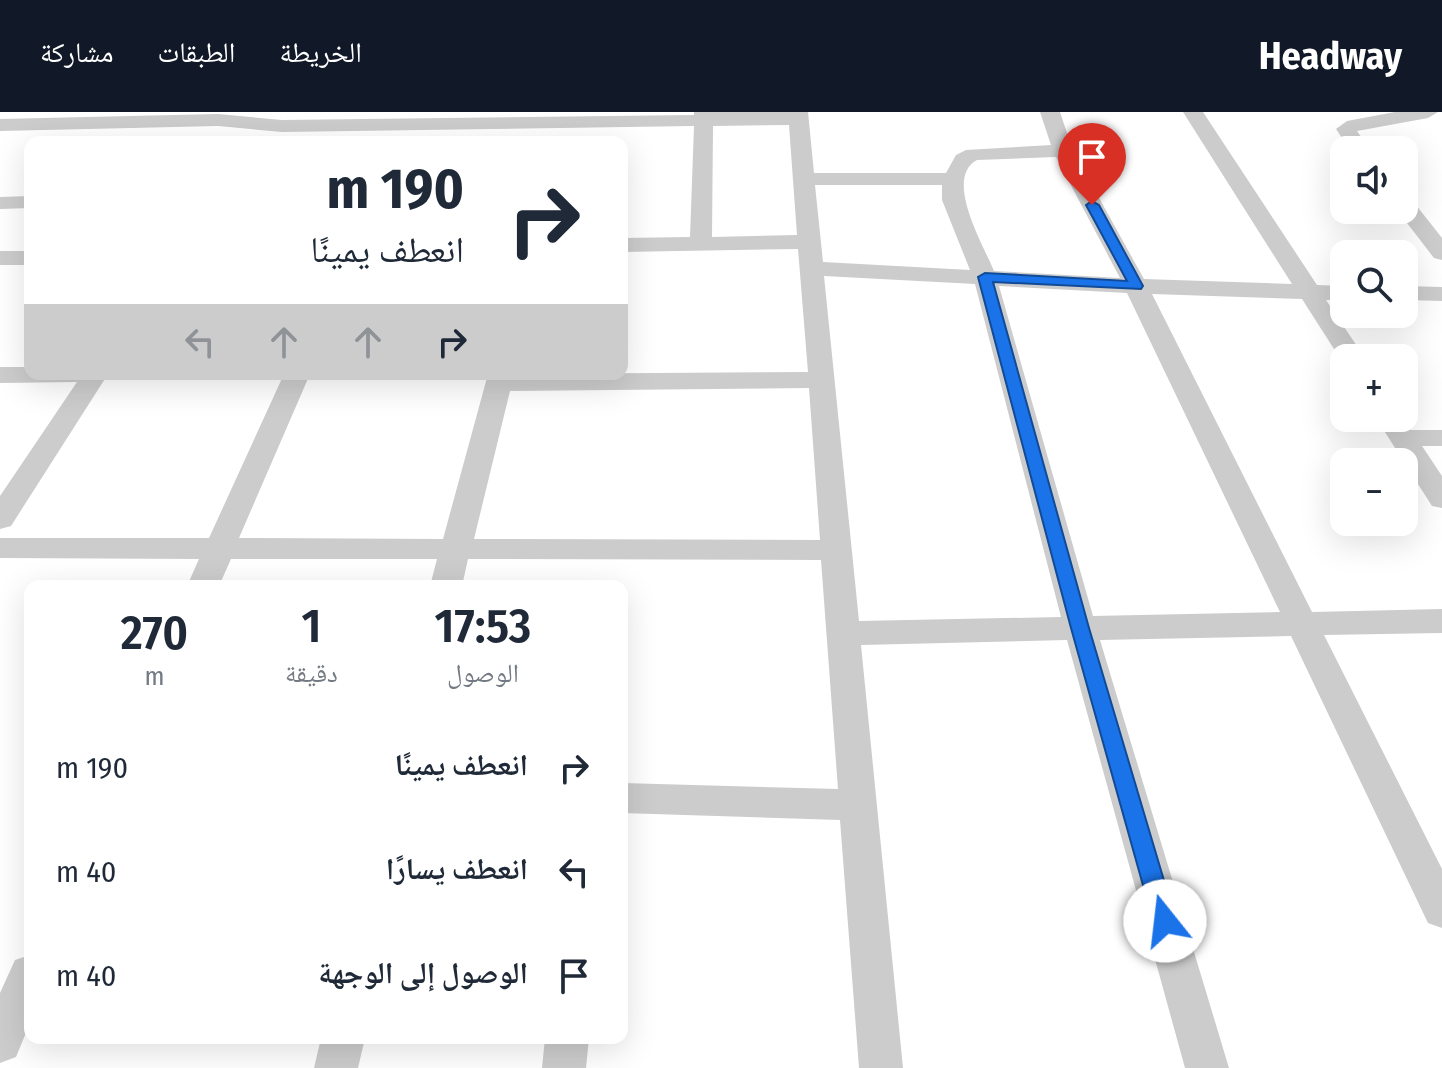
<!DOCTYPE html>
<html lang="ar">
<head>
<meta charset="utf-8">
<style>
  body { margin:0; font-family:"Fira Sans Condensed","Noto Naskh Arabic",sans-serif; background:#f2f2f3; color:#1f2937; direction:rtl; height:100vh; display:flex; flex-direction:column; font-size:30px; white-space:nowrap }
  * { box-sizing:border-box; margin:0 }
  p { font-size:26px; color:#747a83 }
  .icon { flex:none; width:44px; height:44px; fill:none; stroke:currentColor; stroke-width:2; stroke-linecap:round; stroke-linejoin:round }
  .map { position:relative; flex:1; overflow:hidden; direction:ltr }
  .side { position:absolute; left:24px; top:468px; width:604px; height:464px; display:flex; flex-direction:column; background:#fff; border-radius:16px; box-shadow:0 8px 32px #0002; direction:rtl }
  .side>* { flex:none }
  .guide { position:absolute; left:24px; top:24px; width:604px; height:244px; border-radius:16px; box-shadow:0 8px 32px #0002; direction:rtl; background:#fff; color:#1f2937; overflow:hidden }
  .tools { position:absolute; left:1330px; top:24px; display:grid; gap:16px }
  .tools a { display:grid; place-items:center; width:88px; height:88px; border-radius:16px; background:#fff; box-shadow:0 8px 32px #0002; font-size:40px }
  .pin { position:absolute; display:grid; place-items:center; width:68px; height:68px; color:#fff; margin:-82px -34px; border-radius:50% 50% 50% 0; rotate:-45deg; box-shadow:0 0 8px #0007 }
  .pin .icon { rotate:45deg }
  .me { position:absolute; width:88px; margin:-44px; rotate:344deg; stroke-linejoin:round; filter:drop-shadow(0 0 6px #0008) }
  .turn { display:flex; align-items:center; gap:28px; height:168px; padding:0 32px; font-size:36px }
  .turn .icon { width:104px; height:104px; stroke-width:2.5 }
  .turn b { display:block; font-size:56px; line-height:68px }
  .lanes { display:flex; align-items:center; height:76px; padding:0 32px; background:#0003; justify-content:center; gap:40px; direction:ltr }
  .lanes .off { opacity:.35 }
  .eta { display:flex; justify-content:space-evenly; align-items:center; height:136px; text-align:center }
  .eta b { font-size:48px; font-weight:600; line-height:56px }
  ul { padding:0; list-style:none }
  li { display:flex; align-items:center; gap:24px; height:104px; padding:0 32px }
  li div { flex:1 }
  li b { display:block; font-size:30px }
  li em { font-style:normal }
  header { display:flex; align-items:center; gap:48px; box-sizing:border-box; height:112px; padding:0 40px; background:#111827; color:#fff }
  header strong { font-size:38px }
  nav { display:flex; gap:44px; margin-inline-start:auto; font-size:28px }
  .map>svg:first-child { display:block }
</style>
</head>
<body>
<header>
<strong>Headway</strong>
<nav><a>الخريطة</a><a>الطبقات</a><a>مشاركة</a></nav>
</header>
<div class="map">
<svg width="1442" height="956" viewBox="0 0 1442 956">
  <rect width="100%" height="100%" fill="#fff"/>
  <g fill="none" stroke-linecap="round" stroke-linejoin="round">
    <g fill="#ccc" fill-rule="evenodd">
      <path d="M694,0h114l6,61h132l10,-18 10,-5 85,-5 -11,-33h20l13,39 71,128 148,5 -109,-172h20l114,173 27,1v14h-18l39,58h-21l-1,5 -41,-64 -150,-5 160,318 130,-3v24l-118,2 118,234v59l-14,-5 -137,-287 -191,4 129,428h-44l-118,-428 -206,5 42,423h-44l-19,-248 -218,-7v-30l216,6 -17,-229 -353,-1 -6,27h-32l7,-27h-206l-12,27h-32l12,-27 -199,-1v-20h209l75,-164h26l-71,164 204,1 45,-165 320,-2 -10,-123 -176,3v-14l68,-1 4,-111 -412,6 -64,-6 -218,5v-12l218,-5 64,6 412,-5zM789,13l8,110 -85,2 1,-111zM1056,45l64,121 -126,-7c-10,-25 -51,-93 -17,-111zM815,73h127v15l28,70 -147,-8zM824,164l151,8 86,333 -202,4zM999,174l128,7 153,319 -187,4zM809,276l11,152 -346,-1 36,-148z"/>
      <path d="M1395,0h43l-10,6 -71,13 13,19h-20l-14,-21 11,-8z"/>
      <path d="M30,84v12l-30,1v-12z"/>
      <path d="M1404,86l8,2 30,38v22l-8,-2 -37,-48h7z"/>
      <rect x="0" y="139" width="30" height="14"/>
      <path d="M1404,174l38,1v14l-38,-1z"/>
      <path d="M0,255h30v7h78l-97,152 -11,3v-33l77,-114 -77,1z"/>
      <path d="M1376,306h28l7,12h31v16h-20l20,30v32l-10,-2z"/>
      <path d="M30,843v68l-14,34 -16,6v-70l15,-33z"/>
      <path d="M321,926h44l-7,30h-44z"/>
      <path d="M545,926h44l-3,30h-44z"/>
    </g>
  </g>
  <path fill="#1a73e8" stroke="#114b97" stroke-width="2" d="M1092,89l7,4 44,81 -2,3 -148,-7 96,346 87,293 -3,7 -8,4 -9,-4 -3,-7 -82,-293 -93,-351 7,-4 142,8 -41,-76z"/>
</svg>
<div class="tools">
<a><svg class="icon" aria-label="sound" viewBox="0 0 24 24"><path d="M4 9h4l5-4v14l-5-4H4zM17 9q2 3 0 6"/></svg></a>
<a><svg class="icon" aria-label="search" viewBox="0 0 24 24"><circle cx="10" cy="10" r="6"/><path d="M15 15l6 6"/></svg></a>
<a>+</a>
<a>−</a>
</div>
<div class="pin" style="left:1092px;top:93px;background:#d93025"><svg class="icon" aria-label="arrive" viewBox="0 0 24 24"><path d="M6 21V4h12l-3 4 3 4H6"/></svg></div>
<svg class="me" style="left:1165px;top:809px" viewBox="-20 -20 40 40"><circle r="19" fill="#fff"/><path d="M0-13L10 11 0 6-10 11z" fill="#1a73e8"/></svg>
<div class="guide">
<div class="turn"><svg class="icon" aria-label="right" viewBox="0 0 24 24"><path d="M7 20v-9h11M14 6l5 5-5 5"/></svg><div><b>190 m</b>انعطف يمينًا</div></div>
<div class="lanes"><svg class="icon off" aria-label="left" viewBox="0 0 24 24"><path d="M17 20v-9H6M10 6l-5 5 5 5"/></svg><svg class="icon off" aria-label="ahead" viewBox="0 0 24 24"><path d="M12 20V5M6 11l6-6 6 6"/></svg><svg class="icon off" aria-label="ahead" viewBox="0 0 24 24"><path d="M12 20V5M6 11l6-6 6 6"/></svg><svg class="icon" aria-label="right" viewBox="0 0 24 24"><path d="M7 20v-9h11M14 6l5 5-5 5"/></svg></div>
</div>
<section class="side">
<div class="eta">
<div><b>17:53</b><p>الوصول</p></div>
<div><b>1</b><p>دقيقة</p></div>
<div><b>270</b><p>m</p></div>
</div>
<ul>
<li><svg class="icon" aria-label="right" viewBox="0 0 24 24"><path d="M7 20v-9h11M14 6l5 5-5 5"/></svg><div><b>انعطف يمينًا</b></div><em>190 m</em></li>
<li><svg class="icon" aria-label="left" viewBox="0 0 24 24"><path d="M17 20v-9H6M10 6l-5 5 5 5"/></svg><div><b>انعطف يسارًا</b></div><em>40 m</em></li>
<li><svg class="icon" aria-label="arrive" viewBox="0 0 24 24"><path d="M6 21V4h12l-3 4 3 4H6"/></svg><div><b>الوصول إلى الوجهة</b></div><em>40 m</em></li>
</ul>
</section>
</div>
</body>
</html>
